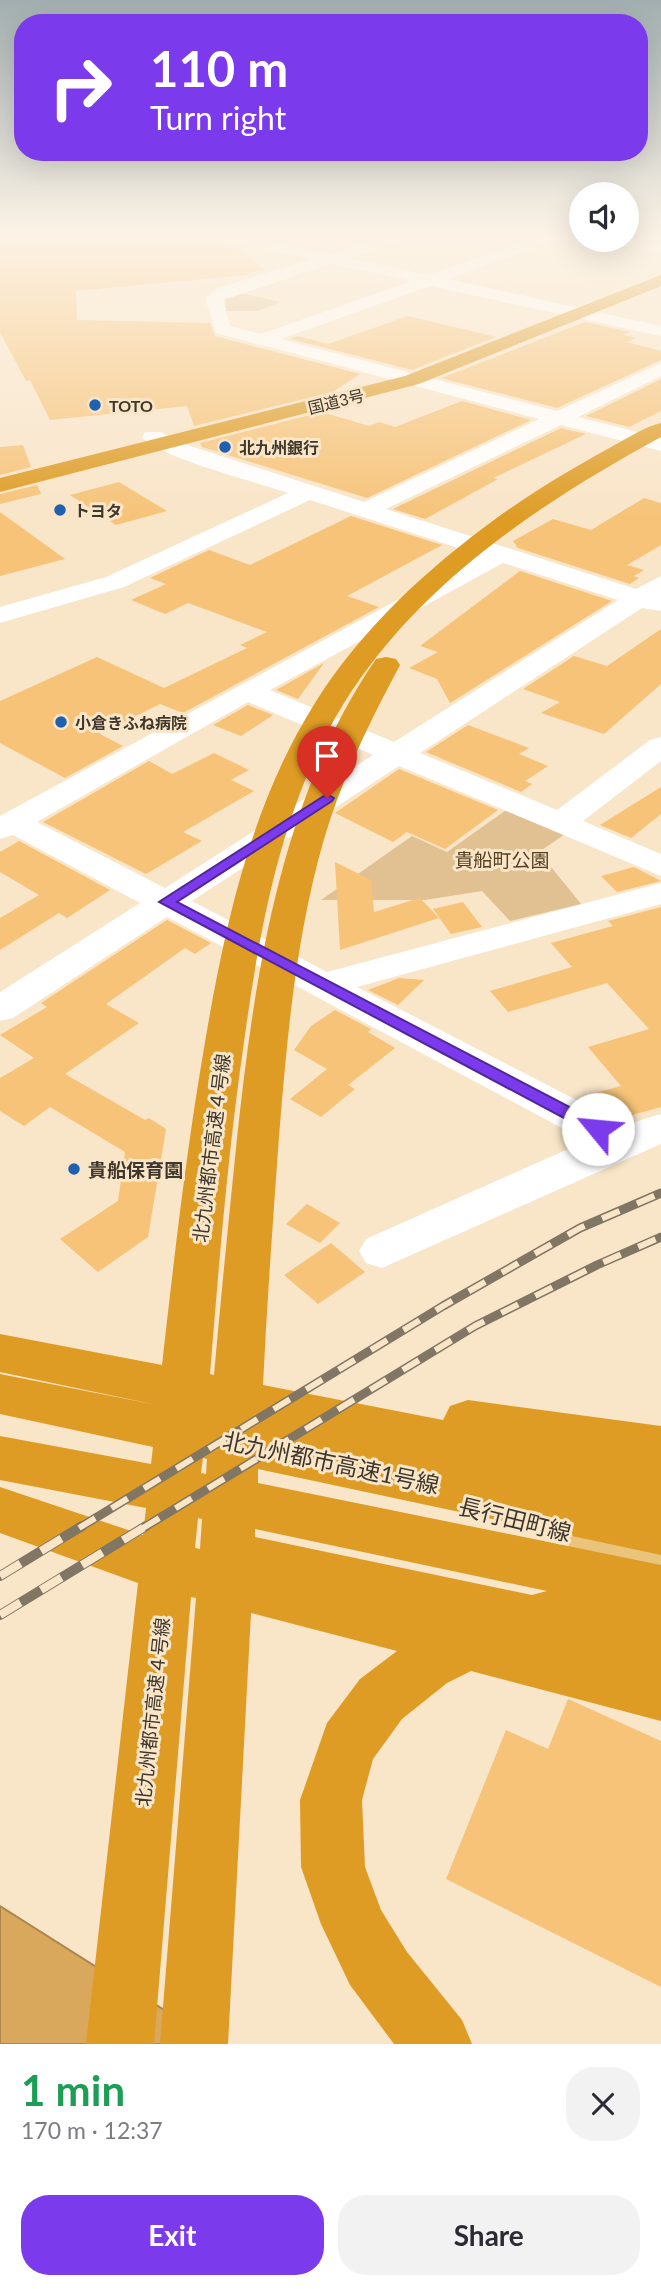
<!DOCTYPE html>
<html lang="en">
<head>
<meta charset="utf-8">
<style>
  body { margin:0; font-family:Lato,"Noto Sans JP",sans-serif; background:#f2f2f3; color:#2b2b33; height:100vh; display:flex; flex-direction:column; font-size:26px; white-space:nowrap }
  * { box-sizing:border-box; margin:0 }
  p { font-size:23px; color:#7c7c81 }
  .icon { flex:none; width:38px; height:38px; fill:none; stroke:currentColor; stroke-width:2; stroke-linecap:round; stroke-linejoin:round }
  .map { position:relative; height:2044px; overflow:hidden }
  .drawer { display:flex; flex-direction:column; background:#fff; flex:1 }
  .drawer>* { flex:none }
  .hud { position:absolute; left:14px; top:14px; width:634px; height:147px; border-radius:28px; box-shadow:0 7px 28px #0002; background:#7c3aed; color:#fff; overflow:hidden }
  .tools { position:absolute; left:569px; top:182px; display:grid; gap:14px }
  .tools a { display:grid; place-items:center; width:70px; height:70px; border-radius:50%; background:#fff; box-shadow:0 7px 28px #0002; font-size:35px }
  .pin { position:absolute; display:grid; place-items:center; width:60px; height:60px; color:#fff; margin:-72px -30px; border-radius:50% 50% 50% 0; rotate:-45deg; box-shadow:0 0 7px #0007 }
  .pin .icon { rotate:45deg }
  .me { position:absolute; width:77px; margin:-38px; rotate:298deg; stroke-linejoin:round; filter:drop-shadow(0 0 5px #0008) }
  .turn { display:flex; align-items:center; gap:24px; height:147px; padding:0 21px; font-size:32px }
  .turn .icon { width:91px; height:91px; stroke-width:2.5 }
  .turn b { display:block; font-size:49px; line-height:60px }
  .round { display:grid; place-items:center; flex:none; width:74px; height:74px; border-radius:28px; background:#f2f2f3 }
  .summary { display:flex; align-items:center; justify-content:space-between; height:119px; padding:0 21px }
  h1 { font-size:42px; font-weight:700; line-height:52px; color:#1e9e55 }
  .action { display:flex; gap:14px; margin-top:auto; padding:14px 21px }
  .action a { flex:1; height:80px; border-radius:28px; background:#7c3aed; color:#fff; font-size:28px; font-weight:700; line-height:80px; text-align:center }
  .action a+a { background:#f2f2f3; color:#2b2b33 }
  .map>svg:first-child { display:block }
</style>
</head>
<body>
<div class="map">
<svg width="661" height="2044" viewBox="0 0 661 2044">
  <rect width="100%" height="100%" fill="#f9e5c8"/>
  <g fill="#e1c192">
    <path d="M237,292l43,10 -22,9h-32l-1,-14z"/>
    <path d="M509,808l59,24 -29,20 42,52 -71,17 -28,-30 -57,9h-104l91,-64 35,16z"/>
  </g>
  <path fill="#daa85d" stroke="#ac864e" stroke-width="2" d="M0,1906l218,138h-218z"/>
  <g fill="#f6c378">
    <path d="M0,233h160l6,6 31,-3 6,6 11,-1 16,7h7l29,22 -19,3 2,2 -173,16 1,29 133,3 5,13 145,38 -27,18 -139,34 -7,-20 -137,14 -20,-40 -4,1 -26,-49z"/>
    <path d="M408,316l88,21 -84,33 -122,-31 7,-3 31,8z"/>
    <path d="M585,322l45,10 -7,3 13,3 -9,4 34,9v9l-104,48 -116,-30z"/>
    <path d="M661,379v32l-32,16 -43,-11z"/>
    <path d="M462,401l69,19 -164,78 -165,-51 -2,-4 122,-31 47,14 10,-4 16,5z"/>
    <path d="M561,428l25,6 -93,44 5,1 -73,40 -32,-10z"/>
    <path d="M23,445l8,22 -31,8v-28z"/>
    <path d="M119,482l48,29 -51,14 -46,-30z"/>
    <path d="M37,485l4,9 -41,10v-10z"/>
    <path d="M644,498l17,5v42l-34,20 17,5 -10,6 5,2 -9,6 -112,-36 -5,-7 40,-22 38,11z"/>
    <path d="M0,512l65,47 -65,17z"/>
    <path d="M351,516l91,29 -95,51 32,11 -196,106 -23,-9 -60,30 23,12 -58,32 -65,-35v-42l97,-44 67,31 83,-40 -7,-3 27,-13 -79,-29 -23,11 -34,-14 35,-16 -16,-6 59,-28 41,15z"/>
    <path d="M520,571l92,30 -162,102 -13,-24 -28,-11 29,-16 -18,-6z"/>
    <path d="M661,629v55l-57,50 -63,-21 19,-11 -37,-13 51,-33 33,10z"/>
    <path d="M324,663l-26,36 -22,-9z"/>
    <path d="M248,705l25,10 -32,21 -28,-11z"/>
    <path d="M468,725l61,23 -10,6 29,12 -23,15 7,3 -11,8 -95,-40z"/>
    <path d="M214,753l35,17 -18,10 23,11 -71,41 19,9 -56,33 -103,-52 106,-61 23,13z"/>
    <path d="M399,769l99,41 -53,39 -38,-17 -14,10 -58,-29z"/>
    <path d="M661,787v27l-30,24 -31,-13z"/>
    <path d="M19,841l91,49 -43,28 -8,-5 -59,37v-32l39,-23 -39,-23v-20z"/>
    <path d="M335,862l36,18 3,32 46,-14 19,20 -99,32z"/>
    <path d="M634,867l27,14 -44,11 -16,-16z"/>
    <path d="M463,902l19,25 -31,7 -18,-25z"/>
    <path d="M661,907v200l-43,12 -14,-8 -12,-17 29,-8 -33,-39 61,-18 -42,-46 -99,29 -18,-21 82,-24 -21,-24 62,-17 -5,-5z"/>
    <path d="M167,920l44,23 -16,11 -10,-6 -79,56 33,19 -74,51 80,46 4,-2 17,11 -18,108 -50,35 -38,-33 58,-38 7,-49 -75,-45 -26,19 -24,-15v-33l34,-20 -34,-23 47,-28 -6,-4z"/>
    <path d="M399,978l25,2 -26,25 -30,-15z"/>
    <path d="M335,1010l36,19 -3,3 27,16 -47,37 7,4 -34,28 -31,-18 37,-30 -33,-19 17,-24z"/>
    <path d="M307,1204l33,19 -20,20 -34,-19z"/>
    <path d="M331,1243l34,29 -47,32 -34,-29z"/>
    <path d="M568,1699l93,42v246l-215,-108 60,-149 42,19z"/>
  </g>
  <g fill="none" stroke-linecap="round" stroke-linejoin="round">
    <g fill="#fff" fill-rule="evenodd">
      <path d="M205,233h29l95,21 66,-21h24l-3,3 -67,22 79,17 120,-42h23l-3,3 -120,43 213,47v10l-231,-50 -149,53 276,72 104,-48v13l-83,41 83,21v13l-100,-26 -175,84 250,80 25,-13v35l-19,-3 -222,145 137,57 93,-70 11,-3v24l-78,60 78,33v22l-262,-110 -207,135 135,71 334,-89v21l-304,83 268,138 36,-11v30l-279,124 -16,-5 -7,-12 7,-12 220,-98 -419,-224 -154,101 -13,3v-29l140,-89 -127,-68 -13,4v-23l480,-261 -170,-55 -186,87 -124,36v-16l106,-30 182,-84c-28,-10 -131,-36 -146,-56l3,-5h16l20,11 183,59 175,-83 -323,-86 -11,-35 13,-10 93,-29 -98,-21zM331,264l80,17 -150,53 -31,-8 -7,-26zM503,563l115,37 -224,142 -124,-52zM248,702l125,53 -208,133 -128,-66z"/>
      <path d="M626,237l35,6v10l-44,-8 -8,-5h17z"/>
    </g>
    <path fill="#ebc47c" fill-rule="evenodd" d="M592,1514l69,17v50l-88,-26 -8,-17 8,-17z"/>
    <g fill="#de9c25" fill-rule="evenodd">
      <path d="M661,275v11l-242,98 -419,108v-14l405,-102z"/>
      <path d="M661,423v14c-121,66 -242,146 -317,266 -62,100 -84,223 -100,339 -16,110 -25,221 -34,332l4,1c7,-79 15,-158 23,-237 18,-165 43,-339 139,-479l10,-2 10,2 4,6c-30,56 -58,113 -76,174 -28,97 -37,198 -45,298 -6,82 -12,165 -16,248l180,35 7,-14 18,-6 193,26v129l-403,-86v14l403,82v156l-190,-50 -24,12 -45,36 -29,40 -11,41 3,67 16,43 26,42 55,68 10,24h-78l-44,-59 -29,-61 -20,-57 -1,-67 27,-77 33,-44 37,-28 -146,-38 -23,431h-68l36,-446 -5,-1 -37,447h-68l52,-461 -138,-50v-46l143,48 3,-27 -146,-28v-44l151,28 2,-17 -153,-33v-40l157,31 -157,-33v-38l162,31c12,-106 24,-212 42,-317 20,-119 46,-242 111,-345 47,-75 113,-135 183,-186 39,-28 80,-52 122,-75 13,-7 27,-16 41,-19zM203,1458l4,1 -1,15 -5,-1zM198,1518l4,1 -2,30 -5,-1zM255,1529l292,62 -15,4 -277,-58z"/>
    </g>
    <g stroke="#817564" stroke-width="9">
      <g id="rail-far1">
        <path d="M79,1528l364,-222 137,-78 81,-35"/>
        <path d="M143,1528l332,-202 122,-61 64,-28"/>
      </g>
    </g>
    <g stroke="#817564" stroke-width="10">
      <g id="rail">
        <path d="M0,1576l82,-50"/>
        <path d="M0,1615l146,-89"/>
      </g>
    </g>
    <use href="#rail-far1" stroke="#f9e5c8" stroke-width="6" stroke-dasharray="19" stroke-linecap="butt"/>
    <use href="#rail" stroke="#f9e5c8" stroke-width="8" stroke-dasharray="24" stroke-linecap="butt"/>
  </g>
  <linearGradient id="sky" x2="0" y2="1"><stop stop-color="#a2afb0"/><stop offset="0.45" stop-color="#fcf3e6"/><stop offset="1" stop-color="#fcf3e6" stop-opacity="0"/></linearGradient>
  <rect width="661" height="519" fill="url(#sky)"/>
  <path fill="#7c3aed" stroke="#51269a" stroke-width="2" d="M327,794l7,4 -2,3 -155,101 427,223 3,4 -3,4h-12l-433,-231z"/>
  <g fill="#1f61b1" stroke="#f9e5c8" stroke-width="2.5">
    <circle cx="95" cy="405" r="7"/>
    <circle cx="225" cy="447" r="7"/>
    <circle cx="60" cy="510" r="7"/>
    <circle cx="61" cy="722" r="7"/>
    <circle cx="74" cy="1169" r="7"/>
  </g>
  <g text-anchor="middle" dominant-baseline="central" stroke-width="6" stroke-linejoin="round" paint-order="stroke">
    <g font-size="16" fill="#3f372c" stroke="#f9e5c8">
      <text transform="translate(336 401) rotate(-14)">国道3号</text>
    </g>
    <g font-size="16" font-weight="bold" fill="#3f372c" stroke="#f9e5c8" text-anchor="start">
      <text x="109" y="405">TOTO</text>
      <text x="239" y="447">北九州銀行</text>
      <text x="74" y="510">トヨタ</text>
      <text x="75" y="722">小倉きふね病院</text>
    </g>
    <g font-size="19" fill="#543f1f" stroke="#f9e5c8">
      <text x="502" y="859">貴船町公園</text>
    </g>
    <g font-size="19" fill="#3f372c" stroke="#f9e5c8">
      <text transform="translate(211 1148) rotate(-83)">北九州都市高速４号線</text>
      <text transform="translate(152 1712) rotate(-84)">北九州都市高速４号線</text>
    </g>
    <g font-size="19" font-weight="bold" fill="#3f372c" stroke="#f9e5c8" text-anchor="start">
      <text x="88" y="1169">貴船保育園</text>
    </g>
    <g font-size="23" fill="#3f372c" stroke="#f9e5c8">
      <text transform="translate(331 1462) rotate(12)">北九州都市高速1号線</text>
      <text transform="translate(515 1519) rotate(14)">長行田町線</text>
    </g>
  </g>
</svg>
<div class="tools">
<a><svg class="icon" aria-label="sound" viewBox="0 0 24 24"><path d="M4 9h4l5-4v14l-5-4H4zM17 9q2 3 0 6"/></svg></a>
</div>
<div class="pin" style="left:327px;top:798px;background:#d93025"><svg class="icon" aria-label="arrive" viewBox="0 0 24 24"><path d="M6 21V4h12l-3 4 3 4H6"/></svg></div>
<svg class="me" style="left:598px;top:1129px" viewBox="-20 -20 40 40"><circle r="19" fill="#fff"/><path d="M0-13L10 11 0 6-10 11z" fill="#7c3aed"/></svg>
<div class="hud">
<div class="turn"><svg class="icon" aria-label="right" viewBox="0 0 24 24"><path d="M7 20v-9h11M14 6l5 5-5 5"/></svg><div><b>110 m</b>Turn right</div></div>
</div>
</div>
<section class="drawer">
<div class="summary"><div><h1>1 min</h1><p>170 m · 12:37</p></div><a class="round"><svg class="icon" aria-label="close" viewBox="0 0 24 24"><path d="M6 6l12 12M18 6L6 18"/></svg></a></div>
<div class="action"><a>Exit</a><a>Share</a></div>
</section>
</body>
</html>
